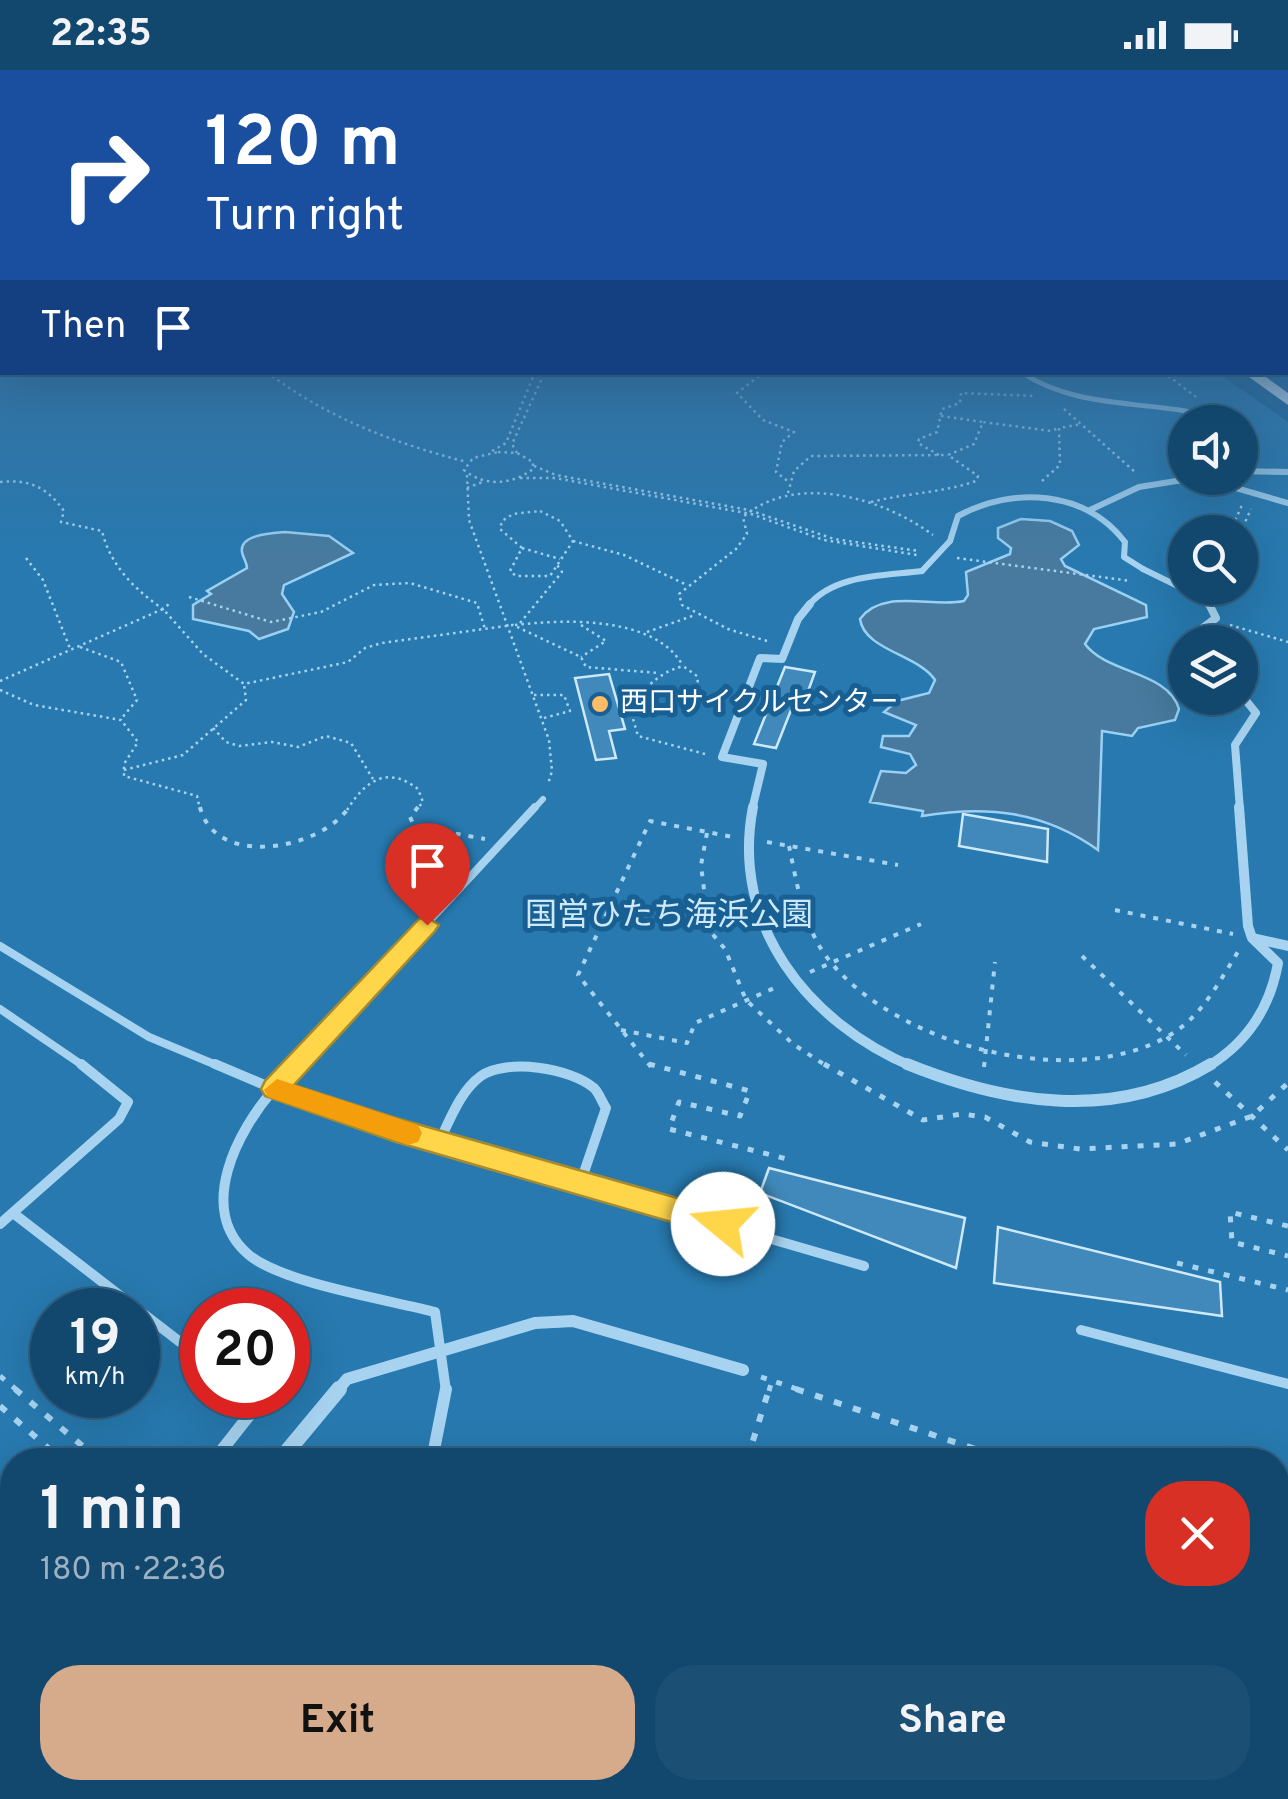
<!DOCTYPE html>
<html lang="en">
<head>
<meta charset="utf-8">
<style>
  body { margin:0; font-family:Overpass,"Noto Sans JP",sans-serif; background:#1b4f73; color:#f1f3f6; height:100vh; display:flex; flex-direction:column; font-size:38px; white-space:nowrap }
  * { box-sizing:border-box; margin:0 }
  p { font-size:32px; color:#9cb2c2 }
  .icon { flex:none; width:55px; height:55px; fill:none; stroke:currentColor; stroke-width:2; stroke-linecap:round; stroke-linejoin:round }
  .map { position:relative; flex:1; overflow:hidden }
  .panel { position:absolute; left:0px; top:1378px; width:1290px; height:352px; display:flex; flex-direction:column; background:#12486e; border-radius:40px 40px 0 0; box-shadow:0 10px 40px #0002,0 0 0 2px #316081 }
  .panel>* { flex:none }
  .top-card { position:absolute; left:0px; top:0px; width:1290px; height:305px; box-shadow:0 10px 40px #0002,0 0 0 2px #316081; background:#1a4fa0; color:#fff; overflow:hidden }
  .fabs { position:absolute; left:1168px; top:335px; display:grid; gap:20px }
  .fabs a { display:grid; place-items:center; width:90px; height:90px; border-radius:50%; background:#12486e; box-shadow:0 10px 40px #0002,0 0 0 2px #316081; font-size:50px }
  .speed { position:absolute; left:30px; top:1218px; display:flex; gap:20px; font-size:50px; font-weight:700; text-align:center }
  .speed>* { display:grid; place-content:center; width:130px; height:130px; border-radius:50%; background:#12486e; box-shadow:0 10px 40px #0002,0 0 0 2px #316081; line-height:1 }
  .speed small { font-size:25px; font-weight:400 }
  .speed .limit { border:15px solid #d22; background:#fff; color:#111 }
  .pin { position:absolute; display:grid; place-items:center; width:85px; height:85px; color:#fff; margin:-102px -42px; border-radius:50% 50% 50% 0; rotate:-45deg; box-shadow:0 0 10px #0007 }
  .pin .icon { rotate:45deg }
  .me { position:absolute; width:110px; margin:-55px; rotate:287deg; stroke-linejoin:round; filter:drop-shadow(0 0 8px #0008) }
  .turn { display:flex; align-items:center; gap:35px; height:210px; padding:0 40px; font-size:45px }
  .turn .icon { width:130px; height:130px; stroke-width:2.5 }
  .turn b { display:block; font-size:70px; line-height:85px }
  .then { display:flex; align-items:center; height:95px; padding:0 40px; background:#0003; gap:20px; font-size:38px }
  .round { display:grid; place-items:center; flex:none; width:105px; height:105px; border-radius:40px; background:#1b4f73 }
  .head { display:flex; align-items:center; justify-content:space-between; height:170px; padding:0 40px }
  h1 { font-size:60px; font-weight:700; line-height:75px }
  .button { display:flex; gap:20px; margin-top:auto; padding:20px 40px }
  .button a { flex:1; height:115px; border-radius:40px; background:#d6ab8b; color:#111; font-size:40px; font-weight:700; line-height:115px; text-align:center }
  .button a+a { background:#1b4f73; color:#f1f3f6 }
  .status { display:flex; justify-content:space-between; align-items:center; height:70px; padding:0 50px; background:#12486e; direction:ltr }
  .status svg { height:28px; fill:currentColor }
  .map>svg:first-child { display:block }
</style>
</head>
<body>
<div class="status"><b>22:35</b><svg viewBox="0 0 49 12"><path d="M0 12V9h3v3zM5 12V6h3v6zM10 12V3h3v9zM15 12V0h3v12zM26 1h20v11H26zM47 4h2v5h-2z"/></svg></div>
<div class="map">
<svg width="1288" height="1729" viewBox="0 0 1288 1729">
  <rect width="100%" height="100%" fill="#186093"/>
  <path fill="#2779af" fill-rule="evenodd" d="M0,246l2,56h1215l71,50v1377h-1288zM1185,352h55v56h-55zM1185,462h55v56h-55zM1185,572h55v56h-55zM52,1240h86v85h-86zM202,1240h86v85h-86zM12,1390h1266v328h-1266z"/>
  <g fill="#477a9e" stroke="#9ad0f3" stroke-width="2.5">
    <path d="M1021,449l29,2 22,10 7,14 -18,14 4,7 81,39 1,12 -53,12 -9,15c22,30 83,27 94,65l-4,11 -37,8 -6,8 -30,-5 -4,119c-54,-39 -112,-45 -176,-34l1,-5 -53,-9 11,-31 25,2 10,-8 -6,-11 -29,-7 2,-11h26l7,-11 -32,-13 13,-11 32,-8 6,-13c-16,-25 -71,-30 -75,-61 22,-31 72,-11 104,-18l4,-6 -2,-23 44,-18 1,-6 -13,-10v-10z"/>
    <path d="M285,462l44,4 24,17 -69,32 -2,9 12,18 -6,17 -29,10 -10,-8 -56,-12v-14l18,-11 -4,-3 40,-23c0,-6 -4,-10 -5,-16 -3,-18 32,-19 43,-20z"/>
  </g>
  <g fill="#4089ba" stroke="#cee9fb" stroke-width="2.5">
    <path d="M785,597l30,5 -9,25 -9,-2 -21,53 -22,-4z"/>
    <path d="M609,604l16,55 -16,2 7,27 -20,2 -21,-82z"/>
    <path d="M963,744l85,15 -1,33 -88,-16z"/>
    <path d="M769,1098l196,50 -9,50 -196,-75z"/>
    <path d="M998,1157l222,55 2,34 -228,-33z"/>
  </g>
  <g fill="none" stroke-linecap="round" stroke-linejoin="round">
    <g stroke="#a7d3f0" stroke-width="2.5" stroke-dasharray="2.5 4" stroke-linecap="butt">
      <path d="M66,302h29"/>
      <path d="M267,302c60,46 127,71 200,90"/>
      <path d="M764,302l-27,21 26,27 31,12 -12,10 -6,30 14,11"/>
      <path d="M1163,302l33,25"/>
      <path d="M0,303l24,-1"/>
      <path d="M1064,339l71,63"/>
      <path d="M941,346l42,6"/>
      <path d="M492,381l14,-8 29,-71"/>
      <path d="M498,382l19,1 16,9v7c-21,16 -48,18 -69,1l9,-12z"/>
      <path d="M517,383l-5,-9 33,-72"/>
      <path d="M939,385l-21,-12 1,-4 18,-7 5,-23 18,-6 1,-10 74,3"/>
      <path d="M534,396l22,9 193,35 85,29 85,12"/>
      <path d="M467,405l2,45 80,220 3,31 -4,13"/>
      <path d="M520,408h35l196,36 73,26 93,15"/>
      <path d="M1042,411l18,-16 -1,-37 23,-4"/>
      <path d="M0,412c29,-3 47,5 64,29l-3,11 41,9c8,34 33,59 61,78l6,-5"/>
      <path d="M467,418l18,-7"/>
      <path d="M788,423l6,-22 17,-15 137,-1"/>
      <path d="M871,432c35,-9 71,-9 105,-21l2,-5 -30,-21 26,-11 9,-22 68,9 8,-3"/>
      <path d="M540,441l20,10 13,20 -23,35h-34l-6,-5 12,-23 -22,-19 2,-8 11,-7z"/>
      <path d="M1230,462l12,-27"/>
      <path d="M1240,463l11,-24"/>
      <path d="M573,471l51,14 63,30"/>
      <path d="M522,478l38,11"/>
      <path d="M26,488l17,22 28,71"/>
      <path d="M957,488l174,23"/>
      <path d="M189,527l82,25 50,-10 53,-27 36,-2 67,20 8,26"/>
      <path d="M520,553l42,-51 -5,-7"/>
      <path d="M515,555c51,-6 141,-9 168,41"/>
      <path d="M581,555l25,16 -25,16"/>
      <path d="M1230,555l58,17"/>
      <path d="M647,562l48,-17"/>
      <path d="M767,571l-39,-12 -46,-24 -3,-11 57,-45 11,-15 -4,-17c53,-45 140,-19 190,18"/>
      <path d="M80,577l41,15 16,38 -16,19"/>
      <path d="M0,611l163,-72 40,45 41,30 104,-22 17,-14 17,-5 131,-18 68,32 5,10 72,6"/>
      <path d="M0,620l34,15 87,15 17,22 -14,22v12l73,20 3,14"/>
      <path d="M534,625h30l6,16 -26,7"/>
      <path d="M213,658l13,14 13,4 33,-4 26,5 28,-11 25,7 22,36"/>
      <path d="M705,684l-67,-18 -11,-38c24,-9 27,-24 56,-32l14,10 2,15 25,18"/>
      <path d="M124,700l59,-15 63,-55 -2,-16"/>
      <path d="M347,740c18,-29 40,-45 71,-21l5,13 -7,8"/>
    </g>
    <g stroke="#a7d3f0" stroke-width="4" stroke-dasharray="5 8" stroke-linecap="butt">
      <path d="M200,737c15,62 121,43 149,0"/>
      <path d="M418,737l-8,10 4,9 71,13"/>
      <path d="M707,763l-6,32 8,65 16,19 21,51 47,44 35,23"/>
      <path d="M767,772l131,23"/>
      <path d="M789,776c8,38 15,83 40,114 68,86 244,132 341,75 33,-19 51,-57 71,-88"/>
      <path d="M1115,840l118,24"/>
      <path d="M1082,886l104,99"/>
      <path d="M810,902l111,-48"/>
      <path d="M621,960l66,13 8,-20 84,-37"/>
      <path d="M651,997l-73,-92 72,-154 83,16"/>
      <path d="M984,997l11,-105"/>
    </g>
    <g stroke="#a7d3f0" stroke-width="5" stroke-dasharray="6 10" stroke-linecap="butt">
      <path d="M649,994l101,27 -10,25 -61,-14 -10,27 118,30"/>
      <path d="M824,994l99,56 39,-6 23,3 45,25 50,7 97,-5 75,-28 36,-33"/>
      <path d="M1215,1012l73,68"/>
      <path d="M1288,1156l-58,-14 2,30 56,14"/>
      <path d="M1177,1193l111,27"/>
      <path d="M0,1306l18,15"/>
      <path d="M761,1307l42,14"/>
      <path d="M769,1321l3,-11"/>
    </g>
    <g stroke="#a7d3f0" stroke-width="6" stroke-dasharray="8 12" stroke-linecap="butt">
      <path d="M15,1319l84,71"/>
      <path d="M796,1319l212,71"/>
      <path d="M0,1336l62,54"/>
      <path d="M747,1390l22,-71"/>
      <path d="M621,1718l6,11"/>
      <path d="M652,1718l27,11"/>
      <path d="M1212,1718v11"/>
      <path d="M372,1729l5,-11"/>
      <path d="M514,1729l4,-11"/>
    </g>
    <path stroke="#a7d3f0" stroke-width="6" d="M533,740l10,-11"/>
    <g stroke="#a7d3f0" stroke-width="8">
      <path d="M0,876l149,91 72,30"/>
      <path d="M0,939l85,58"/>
      <path d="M294,997l241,-260"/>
      <path d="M507,997h13"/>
    </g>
    <g stroke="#a7d3f0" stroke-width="10">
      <path d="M215,994l59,25 23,-25"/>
      <path d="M439,1072c11,-22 21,-51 42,-66 26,-18 89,-8 113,12 5,5 8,14 12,20l-25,73"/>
      <path d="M13,1143l189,146"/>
      <path d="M0,1154l119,-105 9,-17 -47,-38"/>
      <path d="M1081,1260l207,54"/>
      <path d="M446,1321l-11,-79c-45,-12 -153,-29 -186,-57 -54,-45 -11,-125 25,-166l122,41 468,136"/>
    </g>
    <g stroke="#a7d3f0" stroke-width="12">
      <path d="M214,1390l37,-47 -3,-18"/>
      <path d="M432,1390l14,-71"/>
      <path d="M1278,1467l10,3"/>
      <path d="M0,1644l12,-15"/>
      <path d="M811,1718l13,11"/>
      <path d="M1129,1718v11"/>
    </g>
    <g stroke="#a7d3f0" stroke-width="5">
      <path d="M1021,302c63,42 139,25 208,50"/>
      <path d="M1240,359l8,11 -3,5"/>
    </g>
    <g stroke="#a7d3f0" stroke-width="6">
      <path d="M1240,382l6,-10"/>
      <path d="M1240,401l48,1"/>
      <path d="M1201,408l87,25"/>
      <path d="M1090,440l49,-23 56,-9"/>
      <path d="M950,471l8,-25c55,-30 127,-26 167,26l-1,15 19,12"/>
      <path d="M1192,523l18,13"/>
      <path d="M808,536c26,-32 76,-30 114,-35"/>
    </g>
    <g stroke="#a7d3f0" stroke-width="8">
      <path d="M1185,585l-2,-12 33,-25 -7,-14"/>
      <path d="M752,740l11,-46 -41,-7 38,-99 22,1 16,-40 12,-15"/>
      <path d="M1240,740l-5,-65 21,-32 -16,-20"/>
    </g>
    <g stroke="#a7d3f0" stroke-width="10">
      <path d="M753,737c-23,118 55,216 160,260"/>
      <path d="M1253,868l35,8"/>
      <path d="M1207,997c40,-24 63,-59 71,-104l-26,-25 -4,-12 -9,-119"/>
    </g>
    <g stroke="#a7d3f0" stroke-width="12">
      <path d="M907,994c99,40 208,58 304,0"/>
      <path d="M337,1321l10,-12 188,-56 38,-2 170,49"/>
    </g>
    <g stroke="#a7d3f0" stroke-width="16">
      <path d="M280,1390l59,-71"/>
      <path d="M10,1729l9,-11"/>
    </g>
    <path fill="#fff" fill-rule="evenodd" d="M1242,302h17l29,21v12z"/>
    <g stroke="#a7d3f0" stroke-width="6">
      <path d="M1143,499l49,24"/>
      <path d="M922,501l28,-30"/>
    </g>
  </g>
  <linearGradient id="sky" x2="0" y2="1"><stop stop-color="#0d3551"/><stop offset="0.5" stop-color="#376f9e"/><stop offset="1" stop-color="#376f9e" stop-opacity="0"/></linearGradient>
  <rect width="1288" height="488" fill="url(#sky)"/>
  <path fill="#ffd54a" stroke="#a68a30" stroke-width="2.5" d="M427,847l12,8 -4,6 -141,154 102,33 327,93 10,3 4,10 -4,9 -10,4 -327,-95 -131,-46 -4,-7 4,-8 154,-162z"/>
  <path fill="#f59e0b" d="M277,1009l141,46 4,8 -4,9 -10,3 -140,-48 -4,-7z"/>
  <circle fill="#ffbc66" stroke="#186093" stroke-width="4" cx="600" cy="634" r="10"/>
  <g text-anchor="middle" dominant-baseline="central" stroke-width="10" stroke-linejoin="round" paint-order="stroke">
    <g font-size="28" fill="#fff" stroke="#186093" text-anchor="start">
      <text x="620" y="634">西口サイクルセンター</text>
    </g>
    <g font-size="32" fill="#cee9fb" stroke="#186093">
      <text x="669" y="847">国営ひたち海浜公園</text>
    </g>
  </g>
</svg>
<div class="fabs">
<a><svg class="icon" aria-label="sound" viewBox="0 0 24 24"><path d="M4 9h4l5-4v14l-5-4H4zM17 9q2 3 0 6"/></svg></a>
<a><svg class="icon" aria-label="search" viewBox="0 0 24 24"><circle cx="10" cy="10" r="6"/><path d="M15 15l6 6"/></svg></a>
<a><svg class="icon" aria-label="layers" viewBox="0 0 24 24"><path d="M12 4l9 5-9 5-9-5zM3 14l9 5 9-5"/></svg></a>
</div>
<div class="speed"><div>19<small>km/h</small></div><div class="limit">20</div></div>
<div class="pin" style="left:427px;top:855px;background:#d93025"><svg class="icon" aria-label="arrive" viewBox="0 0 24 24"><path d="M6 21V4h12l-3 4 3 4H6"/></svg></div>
<svg class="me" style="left:723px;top:1154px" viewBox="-20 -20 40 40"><circle r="19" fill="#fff"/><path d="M0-13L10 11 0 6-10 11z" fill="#ffd54a"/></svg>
<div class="top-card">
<div class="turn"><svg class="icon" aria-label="right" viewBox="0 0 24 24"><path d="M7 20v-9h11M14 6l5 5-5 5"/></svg><div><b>120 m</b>Turn right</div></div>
<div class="then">Then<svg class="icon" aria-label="arrive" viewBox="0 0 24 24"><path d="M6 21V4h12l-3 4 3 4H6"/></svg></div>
</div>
<section class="panel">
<div class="head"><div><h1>1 min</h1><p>180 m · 22:36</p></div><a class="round" style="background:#d93025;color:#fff"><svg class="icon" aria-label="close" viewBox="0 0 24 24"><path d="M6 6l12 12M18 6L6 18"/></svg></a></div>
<div class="button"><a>Exit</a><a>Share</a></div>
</section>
</div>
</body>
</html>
